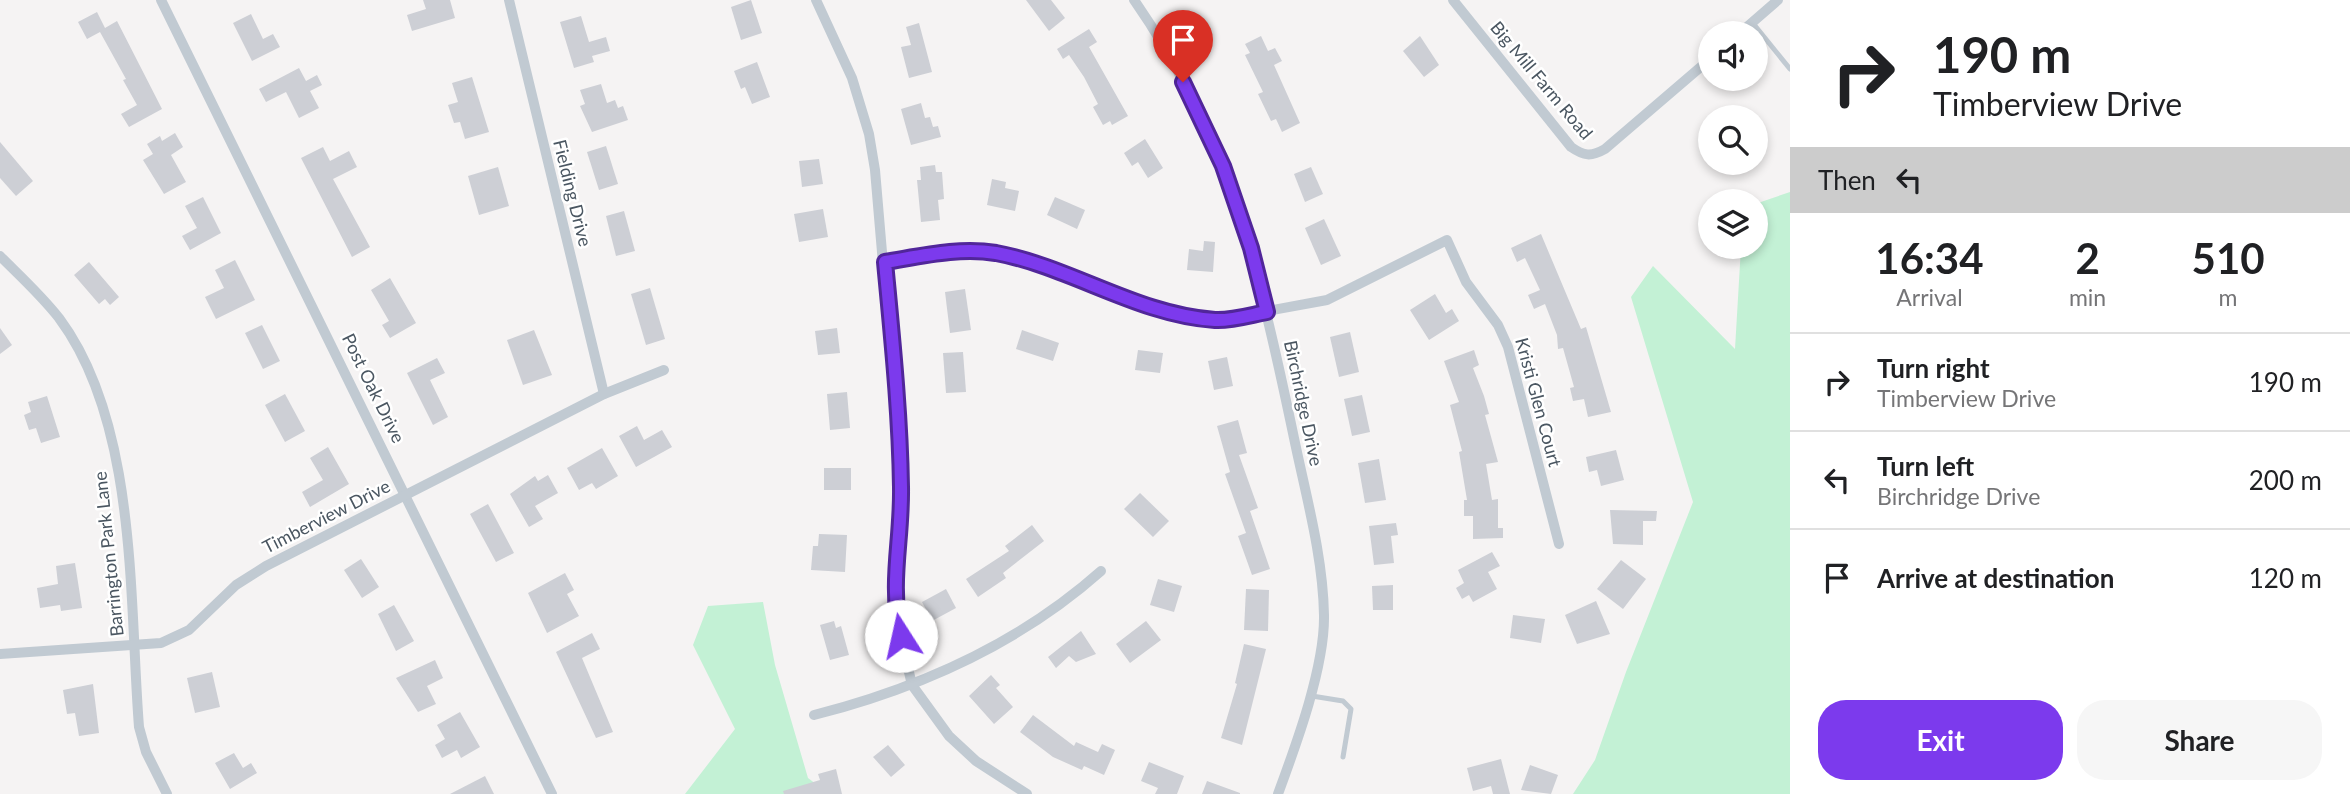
<!DOCTYPE html>
<html lang="en">
<head>
<meta charset="utf-8">
<style>
  body { margin:0; font-family:Lato,sans-serif; background:#f6f6f6; color:#202124; height:100vh; display:flex; flex-direction:column; font-size:26px; white-space:nowrap }
  * { box-sizing:border-box; margin:0 }
  p { font-size:23px; color:#757577 }
  .icon { flex:none; width:38px; height:38px; fill:none; stroke:currentColor; stroke-width:2; stroke-linecap:round; stroke-linejoin:round }
  .map { position:relative; flex:1; overflow:hidden }
  .sheet { display:flex; flex-direction:column; background:#fff; width:560px }
  .sheet>* { flex:none }
  .banner { background:#fff; color:#202124; overflow:hidden }
  .fabs { position:absolute; left:1698px; top:21px; display:grid; gap:14px }
  .fabs a { display:grid; place-items:center; width:70px; height:70px; border-radius:50%; background:#fff; box-shadow:0 4px 10px #0003; font-size:35px }
  .pin { position:absolute; display:grid; place-items:center; width:60px; height:60px; color:#fff; margin:-72px -30px; border-radius:50% 50% 50% 0; rotate:-45deg; box-shadow:0 0 7px #0007 }
  .pin .icon { rotate:45deg }
  .me { position:absolute; width:77px; margin:-38px; rotate:350deg; stroke-linejoin:round; filter:drop-shadow(0 0 5px #0008) }
  .turn { display:flex; align-items:center; gap:24px; height:147px; padding:0 28px; font-size:32px }
  .turn .icon { width:91px; height:91px; stroke-width:2.5 }
  .turn b { display:block; font-size:49px; line-height:60px }
  .then { display:flex; align-items:center; height:66px; padding:0 28px; background:#0003; gap:14px; font-size:26px }
  .eta { display:flex; justify-content:space-evenly; align-items:center; height:119px; text-align:center }
  .eta b { font-size:42px; font-weight:700; line-height:49px }
  .button { display:flex; gap:14px; margin-top:auto; padding:14px 28px }
  .button a { flex:1; height:80px; border-radius:28px; background:#7c3aed; color:#fff; font-size:28px; font-weight:700; line-height:80px; text-align:center }
  .button a+a { background:#f6f6f6; color:#202124 }
  ul { padding:0; list-style:none }
  li { display:flex; align-items:center; gap:21px; height:98px; padding:0 28px; border-top:2px solid #e0e0e0 }
  li div { flex:1 }
  li b { display:block; font-size:26px }
  li em { font-style:normal }
  main { display:flex; flex:1; min-height:0 }
  .map>svg:first-child { display:block }
</style>
</head>
<body>
<main>
<div class="map">
<svg width="1790" height="794" viewBox="0 0 1790 794">
  <rect width="100%" height="100%" fill="#f5f3f3"/>
  <g fill="#c3f1d5">
    <path d="M1790,192v602h-217l22,-34 31,-88 67,-170 -62,-205 22,-31 82,83 6,-102h14v-43z"/>
    <path d="M763,602l12,63 33,113 21,16h-144l50,-65 -42,-84 15,-39z"/>
  </g>
  <g fill="#cdcfd5">
    <path d="M423,0h27l5,18 -43,13 -5,-16 19,-6z"/>
    <path d="M751,0l11,33 -21,7 -10,-33z"/>
    <path d="M1026,0h25l14,18 -16,13z"/>
    <path d="M97,12l8,16 12,-7 45,88 -33,18 -8,-13 16,-9 -14,-25 3,-1 -26,-47 -13,7 -9,-17z"/>
    <path d="M251,14l12,25 10,-5 7,13 -28,14 -19,-38z"/>
    <path d="M581,16l8,26 17,-5 4,14 -18,5 2,6 -20,6 -14,-46z"/>
    <path d="M919,23l13,49 -23,6 -8,-31 10,-2 -5,-18z"/>
    <path d="M1089,29l8,13 -8,5 39,69 -16,9 -2,-4 -7,4 -10,-18 5,-3 -14,-27 -15,-22 -6,4 -6,-10z"/>
    <path d="M1261,36l7,15 7,-3 7,13 -8,4 26,58 -18,9 -6,-13 -5,2 -13,-27 5,-2 -18,-37 5,-2 -5,-9z"/>
    <path d="M1420,36l19,29 -15,12 -21,-26z"/>
    <path d="M757,62l13,35 -18,7 -7,-17 -4,2 -7,-18z"/>
    <path d="M299,68l7,13 11,-6 5,10 -12,6 9,17 -20,10 -13,-26 -20,10 -7,-13z"/>
    <path d="M472,77l17,55 -24,7 -5,-17 -6,1 -6,-18 10,-3 -6,-19z"/>
    <path d="M601,84l6,19 8,-3 3,8 5,-2 5,14 -36,12 -12,-26 5,-2 -5,-14z"/>
    <path d="M921,103l4,15 5,-1 3,10 5,-1 3,11 -30,8 -10,-36z"/>
    <path d="M175,133l8,14 -12,8 15,27 -22,12 -21,-34 10,-6 -6,-10 13,-8 2,5z"/>
    <path d="M1145,139l18,29 -15,10 -10,-16 -6,4 -8,-13z"/>
    <path d="M0,142l33,39 -17,15 -16,-18z"/>
    <path d="M606,146l12,38 -19,6 -12,-38z"/>
    <path d="M323,147l7,14 19,-10 8,16 -24,12 37,68 -18,10 -51,-99z"/>
    <path d="M819,159l4,25 -21,3 -3,-26z"/>
    <path d="M935,165l1,7h6l2,27 -6,1 2,20 -19,2 -4,-42h4l-1,-13z"/>
    <path d="M498,167l11,39 -30,9 -11,-39z"/>
    <path d="M1311,167l12,27 -18,8 -11,-28z"/>
    <path d="M992,179l14,3 -1,6 14,3 -4,20 -28,-6z"/>
    <path d="M203,197l18,36 -31,17 -8,-14 15,-8 -12,-22z"/>
    <path d="M1055,197l30,13 -8,19 -30,-14z"/>
    <path d="M823,209l5,28 -29,5 -5,-28z"/>
    <path d="M624,211l11,40 -19,5 -10,-40z"/>
    <path d="M1324,219l17,37 -20,9 -16,-37z"/>
    <path d="M1541,234l40,95 5,-2 25,85 -23,5 -4,-18 -11,2 -3,-13 4,-1 -11,-39 -5,1 -1,-14 -12,-31 -11,5 -6,-14 12,-5 -15,-32 -8,4 -6,-14z"/>
    <path d="M1204,241l11,1 -2,30 -26,-2 2,-21 14,2z"/>
    <path d="M235,260l20,40 -39,19 -11,-22 19,-9 -9,-18z"/>
    <path d="M89,262l30,35 -9,8 -5,-6 -6,5 -25,-29z"/>
    <path d="M390,278l26,45 -26,15 -8,-13 7,-4 -18,-31z"/>
    <path d="M650,288l15,51 -19,6 -15,-51z"/>
    <path d="M965,289l6,41 -21,3 -5,-41z"/>
    <path d="M1435,294l11,19 6,-4 7,12 -30,19 -19,-30z"/>
    <path d="M262,325l18,36 -17,8 -18,-36z"/>
    <path d="M0,328l12,17 -12,9z"/>
    <path d="M837,328l3,25 -22,2 -3,-24z"/>
    <path d="M534,330l18,45 -29,10 -16,-45z"/>
    <path d="M1022,330l37,13 -6,18 -37,-12z"/>
    <path d="M1350,332l9,40 -20,5 -9,-40z"/>
    <path d="M1138,350l25,3 -3,20 -25,-3z"/>
    <path d="M1474,350l5,15 -6,3 11,28 5,18 -4,1 13,47 -12,2 6,36 6,-1v29h5v10l-30,1v-23h-9v-16h3l-8,-48 3,-1 -12,-46 9,-3 -15,-41z"/>
    <path d="M963,352l3,40 -20,1 -3,-40z"/>
    <path d="M1227,357l6,29 -19,4 -6,-29z"/>
    <path d="M437,358l8,15 -15,7 18,37 -15,8 -26,-52z"/>
    <path d="M847,392l3,36 -20,2 -3,-36z"/>
    <path d="M285,394l20,37 -20,11 -20,-37z"/>
    <path d="M1362,395l8,37 -18,4 -8,-37z"/>
    <path d="M47,396l13,41 -19,6 -5,-15 -7,2 -5,-15 7,-3 -3,-10z"/>
    <path d="M1238,420l9,33 -8,2 19,53 -8,3 20,58 -18,6 -14,-39 8,-3 -21,-59 5,-2 -13,-46z"/>
    <path d="M637,426l7,14 18,-10 10,17 -36,20 -17,-31z"/>
    <path d="M328,447l21,37 -39,23 -8,-15 21,-12 -13,-22z"/>
    <path d="M602,448l16,28 -22,13 -4,-6 -13,7 -12,-22z"/>
    <path d="M1616,450l8,30 -23,6 -4,-16 -8,2 -3,-15z"/>
    <path d="M1379,459l7,41 -21,3 -7,-40z"/>
    <rect x="824" y="468" width="27" height="22"/>
    <path d="M548,475l10,18 -23,13 8,13 -14,8 -19,-33 25,-18 3,5z"/>
    <path d="M1140,493l29,28 -16,16 -29,-28z"/>
    <path d="M488,504l26,49 -18,9 -26,-48z"/>
    <path d="M1610,510l47,1 -1,10h-13v24l-30,-1z"/>
    <path d="M1396,523l2,12 -7,1 3,27 -20,2 -5,-39z"/>
    <path d="M1032,525l12,16 -41,32 3,5 -28,19 -12,-18 43,-28 -4,-5z"/>
    <path d="M819,534l28,1 -2,37 -34,-2 2,-24h5z"/>
    <path d="M1492,552l8,14 -12,6 9,17 -24,13 -4,-7 -7,4 -6,-11 8,-5 -6,-13z"/>
    <path d="M361,559l18,28 -17,11 -18,-28z"/>
    <path d="M1621,560l25,19 -23,30 -26,-20z"/>
    <path d="M75,563l7,45 -21,3 -1,-6 -20,3 -3,-20 21,-4 -2,-18z"/>
    <path d="M565,573l9,17 -7,4 12,22 -32,17 -19,-40z"/>
    <path d="M1158,579l24,7 -8,26 -24,-7z"/>
    <path d="M1393,585v25h-20l-1,-24z"/>
    <path d="M946,589l10,19 -24,13 -10,-19z"/>
    <path d="M1246,589l23,1 -1,41 -24,-1z"/>
    <path d="M1596,601l14,33 -33,10 -12,-29z"/>
    <path d="M394,605l20,36 -18,10 -18,-37z"/>
    <path d="M1513,615l32,4 -4,24 -31,-5z"/>
    <path d="M834,621l2,7 5,-2 8,29 -19,5 -10,-35z"/>
    <path d="M1146,621l15,19 -31,23 -14,-19z"/>
    <path d="M1081,631l15,23 -20,8 -7,-6 -13,12 -8,-11z"/>
    <path d="M592,633l8,16 -18,9 31,74 -17,6 -40,-86z"/>
    <path d="M1244,644l22,5 -24,96 -21,-7 16,-54 -2,-1z"/>
    <path d="M435,660l8,18 -16,8 9,18 -18,8 -22,-34z"/>
    <path d="M212,672l8,35 -25,6 -8,-35z"/>
    <path d="M991,675l9,10 -4,3 17,19 -19,17 -25,-28z"/>
    <path d="M93,684l6,49 -20,3 -4,-23 -8,1 -4,-24z"/>
    <path d="M460,712l20,35 -19,11 -4,-8 -15,8 -7,-13 10,-6 -8,-14z"/>
    <path d="M1033,715l41,31 2,-4 22,10 4,-8 13,6 -11,25 -20,-9 -2,4 -29,-13 -33,-25z"/>
    <path d="M888,745l17,20 -14,12 -18,-20z"/>
    <path d="M234,753l9,15 8,-5 6,10 -27,16 -15,-26z"/>
    <path d="M1501,759l9,35h-17l-2,-8 -18,5 -6,-23z"/>
    <path d="M1149,762l35,14 -7,18h-22l3,-6 -17,-7z"/>
    <path d="M1530,765l28,10 -7,19 -30,-4z"/>
    <path d="M836,769l6,25h-58l-1,-3 37,-11 -2,-6z"/>
    <path d="M485,776l9,18h-44z"/>
    <path d="M1207,781l33,12v1h-38z"/>
  </g>
  <g fill="none" stroke-linecap="round" stroke-linejoin="round">
    <g stroke="#c1cad2" stroke-width="5">
      <path d="M1752,22l38,47"/>
      <path d="M1312,696l31,5 8,8 -8,48"/>
    </g>
    <g stroke="#c1cad2" stroke-width="10">
      <path d="M161,0l391,794"/>
      <path d="M509,0l95,394"/>
      <path d="M816,0l36,78 17,56 6,36 26,305 -2,65 -6,35 2,37 17,73 37,51 27,25 51,33"/>
      <path d="M1134,0c94,134 127,281 160,438 12,58 29,118 30,177 1,52 -28,130 -46,179"/>
      <path d="M1453,0l118,147c13,9 20,10 34,2l105,-90"/>
      <path d="M1740,33l38,-33"/>
      <path d="M0,256c20,20 41,39 59,62 79,106 70,283 80,409l7,25 21,42"/>
      <path d="M885,262l68,-11 42,2 41,11 116,43 66,13 109,-20 120,-60 19,42 32,43 10,22 51,197"/>
      <path d="M0,654l161,-11 28,-13 47,-45 30,-19 338,-172 60,-24"/>
      <path d="M814,715c106,-27 205,-71 287,-144"/>
    </g>
  </g>
  <g fill="none" stroke-linecap="round" stroke-linejoin="round">
    <g stroke="#51269a" stroke-width="18">
      <path id="route" d="M901,636c-12,-55 1,-94 0,-149 -1,-74 -9,-150 -16,-225 37,-6 74,-15 111,-9 75,14 142,62 219,67 16,1 36,-5 52,-8l-16,-64 -28,-82 -40,-84"/>
    </g>
    <use href="#route" stroke="#7c3aed" stroke-width="12"/>
  </g>
  <g text-anchor="middle" dominant-baseline="central" stroke-width="5" stroke-linejoin="round" paint-order="stroke">
    <g font-size="18" fill="#4a5661" stroke="#fff">
      <text transform="translate(1542 80) rotate(50)">Big Mill Farm Road</text>
      <text transform="translate(573 193) rotate(76)">Fielding Drive</text>
      <text transform="translate(374 388) rotate(64)">Post Oak Drive</text>
      <text transform="translate(1539 402) rotate(75)">Kristi Glen Court</text>
      <text transform="translate(1304 403) rotate(78)">Birchridge Drive</text>
      <text transform="translate(326 516) rotate(-27)">Timberview Drive</text>
      <text transform="translate(108 554) rotate(-96)">Barrington Park Lane</text>
    </g>
  </g>
</svg>
<div class="fabs">
<a><svg class="icon" aria-label="sound" viewBox="0 0 24 24"><path d="M4 9h4l5-4v14l-5-4H4zM17 9q2 3 0 6"/></svg></a>
<a><svg class="icon" aria-label="search" viewBox="0 0 24 24"><circle cx="10" cy="10" r="6"/><path d="M15 15l6 6"/></svg></a>
<a><svg class="icon" aria-label="layers" viewBox="0 0 24 24"><path d="M12 4l9 5-9 5-9-5zM3 14l9 5 9-5"/></svg></a>
</div>
<div class="pin" style="left:1183px;top:82px;background:#d93025"><svg class="icon" aria-label="arrive" viewBox="0 0 24 24"><path d="M6 21V4h12l-3 4 3 4H6"/></svg></div>
<svg class="me" style="left:901px;top:636px" viewBox="-20 -20 40 40"><circle r="19" fill="#fff"/><path d="M0-13L10 11 0 6-10 11z" fill="#7c3aed"/></svg>
</div>
<section class="sheet">
<div class="banner">
<div class="turn"><svg class="icon" aria-label="right" viewBox="0 0 24 24"><path d="M7 20v-9h11M14 6l5 5-5 5"/></svg><div><b>190 m</b>Timberview Drive</div></div>
<div class="then">Then<svg class="icon" aria-label="left" viewBox="0 0 24 24"><path d="M17 20v-9H6M10 6l-5 5 5 5"/></svg></div>
</div>
<div class="eta">
<div><b>16:34</b><p>Arrival</p></div>
<div><b>2</b><p>min</p></div>
<div><b>510</b><p>m</p></div>
</div>
<ul>
<li><svg class="icon" aria-label="right" viewBox="0 0 24 24"><path d="M7 20v-9h11M14 6l5 5-5 5"/></svg><div><b>Turn right</b><p>Timberview Drive</p></div><em>190 m</em></li>
<li><svg class="icon" aria-label="left" viewBox="0 0 24 24"><path d="M17 20v-9H6M10 6l-5 5 5 5"/></svg><div><b>Turn left</b><p>Birchridge Drive</p></div><em>200 m</em></li>
<li><svg class="icon" aria-label="arrive" viewBox="0 0 24 24"><path d="M6 21V4h12l-3 4 3 4H6"/></svg><div><b>Arrive at destination</b></div><em>120 m</em></li>
</ul>
<div class="button"><a>Exit</a><a>Share</a></div>
</section>
</main>
</body>
</html>
